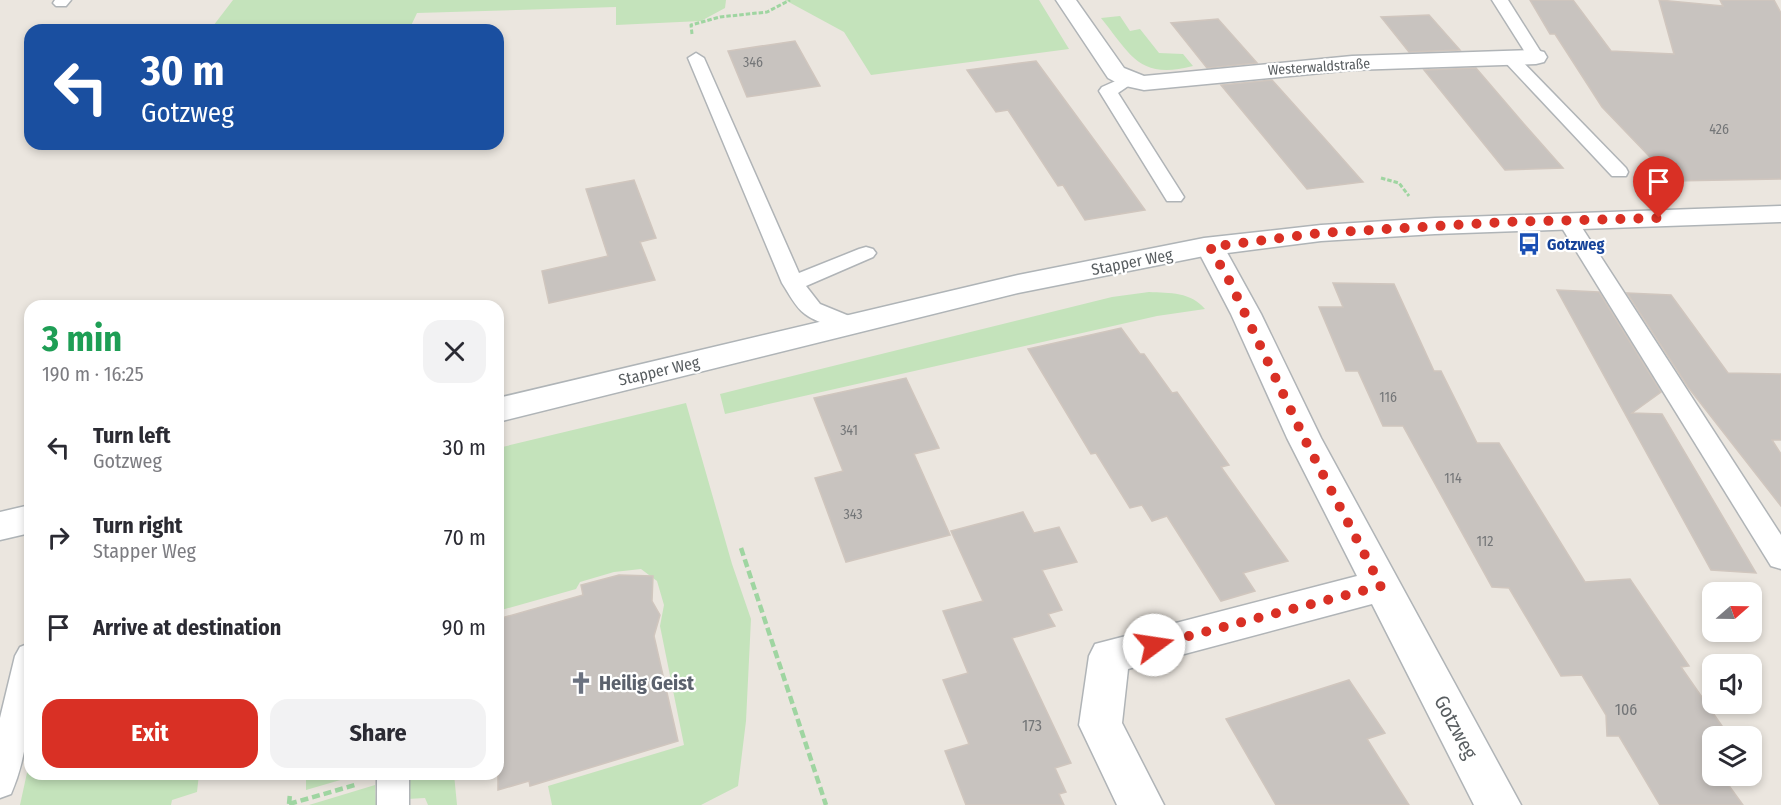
<!DOCTYPE html>
<html lang="en">
<head>
<meta charset="utf-8">
<style>
  body { margin:0; font-family:"Fira Sans Condensed",sans-serif; background:#f2f2f3; color:#2b2b33; height:100vh; display:flex; flex-direction:column; font-size:22px; white-space:nowrap }
  * { box-sizing:border-box; margin:0 }
  p { font-size:20px; color:#7c7c81 }
  .icon { flex:none; width:33px; height:33px; fill:none; stroke:currentColor; stroke-width:2; stroke-linecap:round; stroke-linejoin:round }
  .map { position:relative; flex:1; overflow:hidden }
  .drawer { position:absolute; left:24px; top:300px; width:480px; height:480px; display:flex; flex-direction:column; background:#fff; border-radius:18px; box-shadow:0 3px 9px #0003 }
  .drawer>* { flex:none }
  .hud { position:absolute; left:24px; top:24px; width:480px; height:126px; border-radius:18px; box-shadow:0 3px 9px #0003; background:#1a4fa0; color:#fff; overflow:hidden }
  .needle { width:39px; rotate:70deg }
  .buttons { position:absolute; left:1702px; top:582px; display:grid; gap:12px }
  .buttons a { display:grid; place-items:center; width:60px; height:60px; border-radius:12px; background:#fff; box-shadow:0 3px 9px #0003; font-size:30px }
  .pin { position:absolute; display:grid; place-items:center; width:51px; height:51px; color:#fff; margin:-62px -26px; border-radius:50% 50% 50% 0; rotate:-45deg; box-shadow:0 0 6px #0007 }
  .pin .icon { rotate:45deg }
  .me { position:absolute; width:66px; margin:-33px; rotate:76deg; stroke-linejoin:round; filter:drop-shadow(0 0 4px #0008) }
  .turn { display:flex; align-items:center; gap:21px; height:126px; padding:0 18px; font-size:27px }
  .turn .icon { width:78px; height:78px; stroke-width:2.5 }
  .turn b { display:block; font-size:42px; line-height:51px }
  .round { display:grid; place-items:center; flex:none; width:63px; height:63px; border-radius:18px; background:#f2f2f3 }
  .summary { display:flex; align-items:center; justify-content:space-between; height:102px; padding:0 18px }
  h1 { font-size:36px; font-weight:700; line-height:45px; color:#1e9e55 }
  .button { display:flex; gap:12px; margin-top:auto; padding:12px 18px }
  .button a { flex:1; height:69px; border-radius:18px; background:#d93025; color:#fff; font-size:24px; font-weight:700; line-height:69px; text-align:center }
  .button a+a { background:#f2f2f3; color:#2b2b33 }
  ul { padding:0; list-style:none }
  li { display:flex; align-items:center; gap:18px; height:90px; padding:0 18px }
  li div { flex:1 }
  li b { display:block; font-size:22px }
  li em { font-style:normal }
  .map>svg:first-child { display:block }
</style>
</head>
<body>
<div class="map">
<svg width="1781" height="805" viewBox="0 0 1781 805">
  <rect width="100%" height="100%" fill="#ebe6df"/>
  <g fill="#c4e3bb">
    <path d="M233,0h493l-1,8 -24,13 -85,4v-18l-199,6 -8,17h-199z"/>
    <path d="M785,0h254l30,49 -198,26 -27,-43z"/>
    <path d="M1120,16l10,15 10,-2 19,24 24,1 10,12c-54,14 -62,-11 -92,-48z"/>
    <path d="M1149,292c21,1 42,0 56,17l-48,7 -432,98 -5,-20 392,-97z"/>
    <path d="M686,403l46,161 19,55 -5,102 -8,65 -37,19h-149l-4,-19 136,-41 -24,-119 4,-21 -7,-24 -16,-12 -27,3 -34,10 -4,7 -78,22v-163z"/>
    <path d="M30,759v15h169l-2,18 -25,8 -1,5h-151z"/>
    <path d="M306,774h55l-55,16z"/>
    <path d="M412,774h42l3,31h-29l-3,-7 -18,1 -1,-20z"/>
    <path d="M375,785l1,20h-67z"/>
  </g>
  <g fill="#c8c3bf" stroke="#d0c6be" stroke-width="1.5">
    <path d="M1530,0h43l38,51 63,3 -15,-54 64,6 -3,-6h54l7,13v166l-108,2 -71,-74 -47,-73h-5z"/>
    <path d="M1429,15l31,35 -51,2 -28,-35z"/>
    <path d="M1218,19l39,44 -50,5 -36,-45z"/>
    <path d="M795,41l25,45 -73,11 -19,-46z"/>
    <path d="M1036,61l81,110 28,39 -60,10 -22,-35 -5,1 -50,-76 -12,2 -29,-42z"/>
    <path d="M1476,68l48,56 39,44 -58,2 -81,-100z"/>
    <path d="M1272,80l53,59 38,43 -56,7 -86,-104z"/>
    <path d="M634,180l22,58 -16,4 15,38 -106,23 -7,-32 66,-15 -22,-67z"/>
    <path d="M1333,283l61,1 40,87h7l36,72h22l86,139 45,-3 59,87 -8,1 48,69h-16v40h9l21,29h-83l-41,-69h-12l-1,-21 -24,-40 -21,1 -52,-88 -17,-1 -89,-161h-20l-25,-55h-12l-27,-64h24z"/>
    <path d="M1557,290l42,2 62,100 -29,21 30,1 94,159 -45,-3z"/>
    <path d="M1627,293l44,2 57,78 53,1v66h-9l9,14v52l-93,-119z"/>
    <path d="M1121,328l19,26h4l28,39 5,-1 52,73 -8,2 67,94 -45,12 12,18 -34,10 -54,-85 -15,5 -10,-16 -12,3 -34,-55 -5,1 -63,-105z"/>
    <path d="M906,378l33,70 -25,6 36,81 -104,27 -31,-84 28,-7 -29,-73z"/>
    <path d="M1023,512l11,21 25,-6 18,35 -35,8 20,40 -14,4 7,12 -43,12 59,125 -16,5 11,24 -7,2 5,11h-98l-21,-54 24,-7 -26,-64 25,-7 -25,-62 40,-10 -32,-70z"/>
    <path d="M619,575l34,1 -1,25 8,14 -6,21 24,105 -148,45 -1,-5 -31,9v-171l85,-24 -2,-10z"/>
    <path d="M1349,680l36,53 -18,6 42,66h-133l-50,-86z"/>
  </g>
  <g fill="none" stroke-linecap="round" stroke-linejoin="round">
    <g stroke="#b0b4b7" stroke-width="3">
      <g id="lane">
        <path d="M55,0h16l-5,6h-10l-3,-3z"/>
        <path d="M1492,0h16l36,57 -2,3h-12z"/>
        <path d="M696,53l8,5 95,215 60,-24 7,-2 7,2 3,4 -3,4 -67,29 14,18 39,16 3,5 -3,5c-12,3 -44,-8 -54,-16 -9,-6 -17,-22 -23,-31l-94,-225z"/>
        <path d="M1510,53l6,2 110,113 2,4 -2,4h-14l-108,-115 -2,-3 2,-3z"/>
        <path d="M1129,75l6,1 2,4 -19,13 66,104 -3,4h-14l-68,-110 3,-4z"/>
        <path d="M1567,214l7,2 3,4 204,315v34l-10,-3 -214,-346 3,-4z"/>
        <path d="M30,643c0,51 2,103 -19,151l-11,4v-80l15,-62 5,-9z"/>
        <rect x="377" y="774" width="32" height="31"/>
      </g>
    </g>
    <g stroke="#b0b4b7" stroke-width="3">
      <g id="street">
        <path d="M1056,0h20l48,68 20,8 208,-20 184,-6 8,2 3,5 -3,5 -8,2 -184,6 -208,20 -23,-5 -13,-7z"/>
        <path d="M1210,238l10,3 4,6 37,67 60,124 200,367h-47l-102,-201 -244,65 -6,54 42,82h-47l-38,-80 10,-69 6,-12 262,-68 -70,-138 -56,-124 -35,-67 4,-6z"/>
      </g>
    </g>
    <g stroke="#afb4b7" stroke-width="3">
      <g id="secondary">
        <path d="M1781,206v16l-346,12 -114,7 -117,15 -186,37 -520,129v-24l520,-123 186,-37 117,-13 114,-7z"/>
        <path d="M30,505v28l-30,7v-28z"/>
      </g>
    </g>
    <g stroke="#9fd5a1" stroke-width="3" stroke-dasharray="4.5 2" stroke-linecap="butt">
      <path d="M692,34l-1,-9 29,-8 47,-5 23,-12"/>
      <path d="M1381,178l18,5 10,13"/>
    </g>
    <g stroke="#9fd5a1" stroke-width="4.5" stroke-dasharray="8 4" stroke-linecap="butt">
      <path d="M741,548l85,257"/>
      <path d="M289,804l66,-19"/>
      <path d="M289,804l1,-10"/>
    </g>
    <use href="#lane" fill="#fff" fill-rule="evenodd"/>
    <use href="#street" fill="#fff" fill-rule="evenodd"/>
    <use href="#secondary" fill="#fff" fill-rule="evenodd"/>
  </g>
  <g fill="none" stroke-linecap="round" stroke-linejoin="round">
    <path stroke="#d93025" stroke-width="10" stroke-dasharray="0 18" d="M1154,645l227,-59 -77,-148 -74,-156 -20,-35 111,-14 184,-11 154,-4"/>
  </g>
  <defs>
    <g id="bus-bare" transform="scale(1.8)"><path d="M-5-6H5V4H4V6H2V4H-2V6H-4V4H-5ZM-3.5-4V0h7V-4ZM-3.5 1.2v1.5H-2V1.2ZM2 1.2v1.5H3.5V1.2Z" fill="#1a4fb4" stroke="#fff" stroke-width="2.5" paint-order="stroke"/></g>
    <g id="church-bare" transform="scale(1.8)"><path d="M-1.2-6h2.4v3.5h3.3v2.4h-3.3V6h-2.4V-.1h-3.3v-2.4h3.3Z" fill="#6b7280" stroke="#fff" stroke-width="2.5" paint-order="stroke"/></g>
  </defs>
  <g fill-rule="evenodd">
    <use href="#bus-bare" x="1529" y="244"/>
    <use href="#church-bare" x="581" y="683"/>
  </g>
  <g text-anchor="middle" dominant-baseline="central" stroke-width="4.5" stroke-linejoin="round" paint-order="stroke">
    <g font-size="14" fill="#747678">
      <text x="753" y="62">346</text>
      <text x="1719" y="129">426</text>
      <text x="1388" y="397">116</text>
      <text x="849" y="430">341</text>
      <text x="1453" y="478">114</text>
      <text x="853" y="514">343</text>
      <text x="1485" y="541">112</text>
    </g>
    <g font-size="14" fill="#585d60" stroke="#fff">
      <text transform="translate(1319 67) rotate(-4)">Westerwaldstraße</text>
    </g>
    <g font-size="16" font-weight="bold" fill="#164399" stroke="#fff" text-anchor="start">
      <text x="1547" y="244">Gotzweg</text>
    </g>
    <g font-size="16" fill="#585d60" stroke="#fff">
      <text transform="translate(1132 262) rotate(-11)">Stapper Weg</text>
      <text transform="translate(659 371) rotate(-13)">Stapper Weg</text>
    </g>
    <g font-size="16" fill="#747678">
      <text x="1626" y="709">106</text>
      <text x="1032" y="725">173</text>
    </g>
    <g font-size="20" font-weight="bold" fill="#5b616d" stroke="#fff" text-anchor="start">
      <text x="599" y="683">Heilig Geist</text>
    </g>
    <g font-size="20" fill="#585d60" stroke="#fff">
      <text transform="translate(1456 727) rotate(62)">Gotzweg</text>
    </g>
  </g>
</svg>
<div class="buttons">
<a><svg class="needle" viewBox="-14 -14 28 28"><path d="M0-13l5 13h-10z" fill="#e53935"/><path d="M0 13l5-13h-10z" fill="#7c7c81"/></svg></a>
<a><svg class="icon" aria-label="sound" viewBox="0 0 24 24"><path d="M4 9h4l5-4v14l-5-4H4zM17 9q2 3 0 6"/></svg></a>
<a><svg class="icon" aria-label="layers" viewBox="0 0 24 24"><path d="M12 4l9 5-9 5-9-5zM3 14l9 5 9-5"/></svg></a>
</div>
<div class="pin" style="left:1659px;top:218px;background:#d93025"><svg class="icon" aria-label="arrive" viewBox="0 0 24 24"><path d="M6 21V4h12l-3 4 3 4H6"/></svg></div>
<svg class="me" style="left:1154px;top:645px" viewBox="-20 -20 40 40"><circle r="19" fill="#fff"/><path d="M0-13L10 11 0 6-10 11z" fill="#d93025"/></svg>
<div class="hud">
<div class="turn"><svg class="icon" aria-label="left" viewBox="0 0 24 24"><path d="M17 20v-9H6M10 6l-5 5 5 5"/></svg><div><b>30 m</b>Gotzweg</div></div>
</div>
<section class="drawer">
<div class="summary"><div><h1>3 min</h1><p>190 m · 16:25</p></div><a class="round"><svg class="icon" aria-label="close" viewBox="0 0 24 24"><path d="M6 6l12 12M18 6L6 18"/></svg></a></div>
<ul>
<li><svg class="icon" aria-label="left" viewBox="0 0 24 24"><path d="M17 20v-9H6M10 6l-5 5 5 5"/></svg><div><b>Turn left</b><p>Gotzweg</p></div><em>30 m</em></li>
<li><svg class="icon" aria-label="right" viewBox="0 0 24 24"><path d="M7 20v-9h11M14 6l5 5-5 5"/></svg><div><b>Turn right</b><p>Stapper Weg</p></div><em>70 m</em></li>
<li><svg class="icon" aria-label="arrive" viewBox="0 0 24 24"><path d="M6 21V4h12l-3 4 3 4H6"/></svg><div><b>Arrive at destination</b></div><em>90 m</em></li>
</ul>
<div class="button"><a>Exit</a><a>Share</a></div>
</section>
</div>
</body>
</html>
